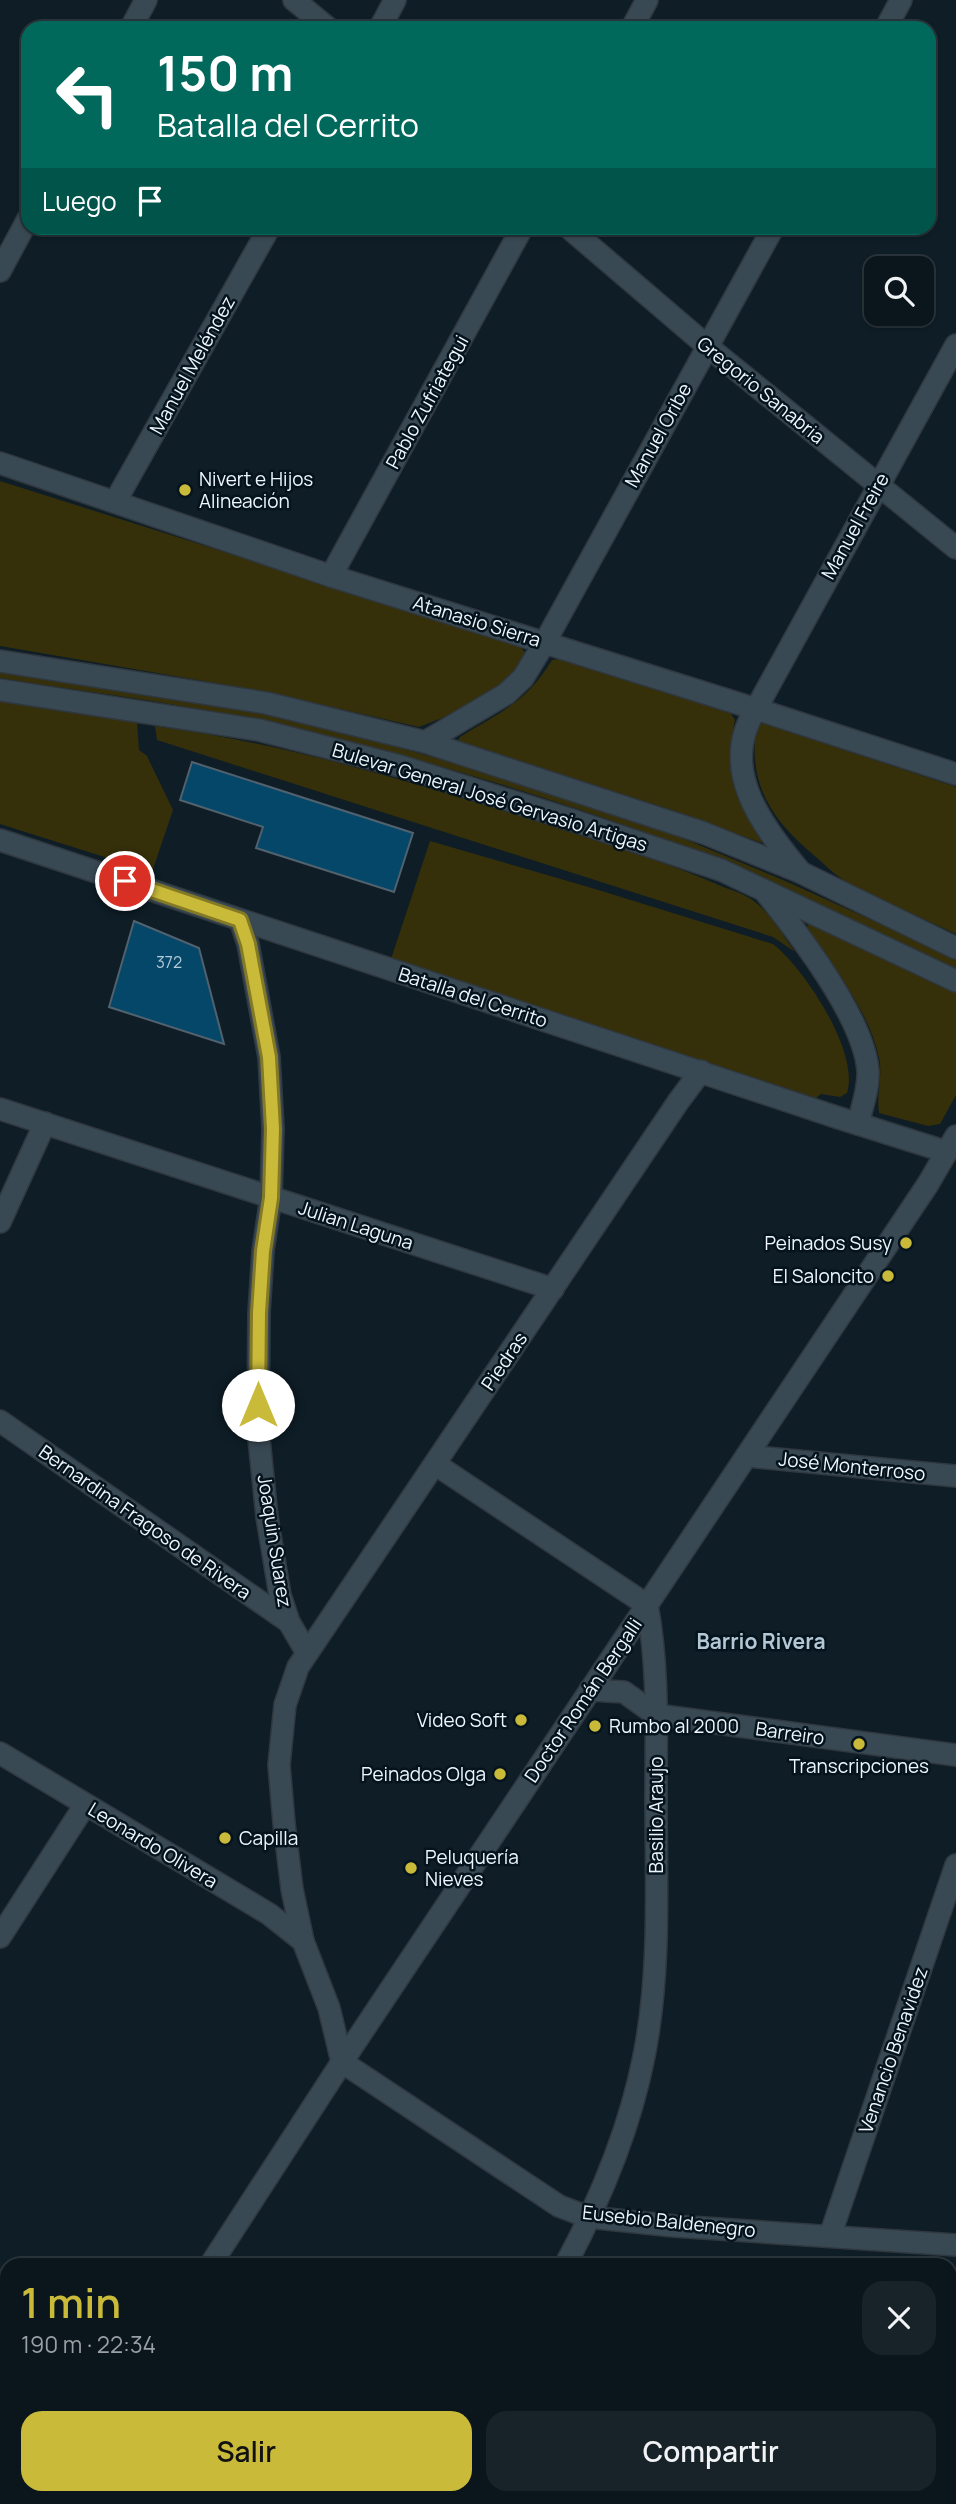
<!DOCTYPE html>
<html lang="es">
<head>
<meta charset="utf-8">
<style>
  body { margin:0; font-family:Manrope,sans-serif; background:#182329; color:#f1f3f6; height:100vh; display:flex; flex-direction:column; font-size:26px; white-space:nowrap }
  * { box-sizing:border-box; margin:0 }
  p { font-size:23px; color:#999fa3 }
  .icon { flex:none; width:38px; height:38px; fill:none; stroke:currentColor; stroke-width:2; stroke-linecap:round; stroke-linejoin:round }
  .map { position:relative; flex:1; overflow:hidden }
  .panel { position:absolute; left:0px; top:2258px; width:957px; height:247px; display:flex; flex-direction:column; background:#0a161c; border-radius:21px 21px 0 0; box-shadow:0 2px 5px #0004,0 0 0 2px #2a353b }
  .panel>* { flex:none }
  .banner { position:absolute; left:21px; top:21px; width:915px; height:214px; border-radius:21px; box-shadow:0 2px 5px #0004,0 0 0 2px #2a353b; background:#00695c; color:#fff; overflow:hidden }
  .controls { position:absolute; left:864px; top:256px; display:grid; gap:14px }
  .controls a { display:grid; place-items:center; width:70px; height:70px; border-radius:14px; background:#0a161c; box-shadow:0 2px 5px #0004,0 0 0 2px #2a353b; font-size:35px }
  .pin { position:absolute; display:grid; place-items:center; width:60px; height:60px; color:#fff; margin:-30px; border:4px solid #fff; border-radius:50%; box-shadow:0 2px 7px #0007 }
  .me { position:absolute; width:77px; margin:-38px; rotate:0deg; stroke-linejoin:round; filter:drop-shadow(0 0 5px #0008) }
  .turn { display:flex; align-items:center; gap:24px; height:147px; padding:0 21px; font-size:32px }
  .turn .icon { width:91px; height:91px; stroke-width:2.5 }
  .turn b { display:block; font-size:49px; line-height:60px }
  .then { display:flex; align-items:center; height:66px; padding:0 21px; background:#0003; gap:14px; font-size:26px }
  .round { display:grid; place-items:center; flex:none; width:74px; height:74px; border-radius:21px; background:#182329 }
  .headline { display:flex; align-items:center; justify-content:space-between; height:119px; padding:0 21px }
  h1 { font-size:42px; font-weight:600; line-height:52px; color:#c9ba3a }
  .action { display:flex; gap:14px; margin-top:auto; padding:14px 21px }
  .action a { flex:1; height:80px; border-radius:21px; background:#c9ba3a; color:#111; font-size:28px; font-weight:600; line-height:80px; text-align:center }
  .action a+a { background:#182329; color:#f1f3f6 }
  .map>svg:first-child { display:block }
</style>
</head>
<body>
<div class="map">
<svg width="956" height="2504" viewBox="0 0 956 2504">
  <rect width="100%" height="100%" fill="#0e1d26"/>
  <g fill="#35300a">
    <path d="M0,481l519,164 7,9 -8,16 -22,19 -49,27 -28,11 -152,-35 -267,-46z"/>
    <path d="M559,659l171,53 5,8c-7,34 -4,64 12,95 5,9 13,19 15,28l-93,-34 -211,-68 2,-4c40,-25 66,-34 92,-77z"/>
    <path d="M0,671l260,42 99,23 122,35 184,60 118,49 173,78v12c-97,-46 -193,-95 -295,-132 -149,-54 -303,-99 -459,-128 -60,-12 -122,-19 -183,-29l-19,-3z"/>
    <path d="M0,699l59,12 78,10 2,29 8,6 26,54 -21,62 -152,-48z"/>
    <path d="M763,723l193,64v147c-37,-18 -76,-33 -111,-53 -10,-6 -20,-16 -29,-24 -42,-35 -68,-70 -60,-128z"/>
    <path d="M155,726c149,20 294,67 436,113 44,15 88,28 130,47 10,4 21,7 30,13 18,12 31,35 44,53l-22,-15 -616,-197z"/>
    <path d="M430,841l162,47 181,56c31,24 87,108 74,149l-7,4 -19,-3 -5,4 -425,-139z"/>
    <path d="M808,923l148,70v102l-16,29 -12,2 -49,-13c-3,-18 4,-37 0,-55 -9,-45 -46,-93 -72,-130z"/>
  </g>
  <g fill="#054769" stroke="#51616d" stroke-width="2">
    <path d="M192,762l221,71 -19,59 -138,-44 7,-21 -83,-27z"/>
    <path d="M134,921l65,27 25,96 -115,-37z"/>
  </g>
  <g fill="none" stroke-linecap="round" stroke-linejoin="round">
    <g stroke="#2f373f" stroke-width="24">
      <g id="street">
        <path d="M294,0l34,28"/>
        <path d="M131,28l15,-28"/>
        <path d="M380,28l15,-28"/>
        <path d="M632,28l15,-28"/>
        <path d="M886,28l15,-28"/>
        <path d="M569,228l138,118 249,202"/>
        <path d="M0,271l28,-52"/>
        <path d="M0,463l331,113 425,133 200,65"/>
        <path d="M115,502l154,-274"/>
        <path d="M331,576l191,-348"/>
        <path d="M545,642l228,-414"/>
        <path d="M756,709l200,-364"/>
        <path d="M0,840l836,277 111,35"/>
        <path d="M240,920l8,24 21,113 4,72 -2,68 -8,54 -4,62 -1,116 9,88 13,78 9,27 18,31"/>
        <path d="M701,1071l-23,31 -380,565 -13,38 -6,60 5,58 8,66 11,52 26,67 13,54 217,144 29,11 86,9 282,19"/>
        <path d="M0,1109l553,180"/>
        <path d="M0,1222l45,-99"/>
        <path d="M0,1421l289,201"/>
        <path d="M747,1456l209,20"/>
        <path d="M435,1464l212,141c12,63 9,128 9,191 0,86 5,175 -12,260 -14,72 -44,144 -78,208"/>
        <path d="M590,1690l34,2 32,23 300,40"/>
        <path d="M0,1753l269,161 34,27"/>
        <path d="M0,1937l85,-132"/>
        <path d="M830,2236l126,-371"/>
        <path d="M950,2313l6,-8"/>
        <path d="M431,2504l4,-7"/>
        <path d="M826,2504l5,-7"/>
      </g>
    </g>
    <g stroke="#2f373f" stroke-width="24">
      <g id="secondary">
        <path d="M0,661l266,42 159,39 279,91 96,39 156,76"/>
        <path d="M0,690l259,40 141,36 169,53 152,51 235,111"/>
        <path d="M756,709c-38,58 5,116 43,161"/>
        <path d="M425,742l81,-48 17,-16 22,-36"/>
        <path d="M766,893c33,41 98,125 102,178 1,17 -6,36 -10,53"/>
        <path d="M211,2264l131,-202 586,-878 28,-48"/>
        <path d="M0,2318l7,4"/>
        <path d="M0,2347l7,5"/>
        <path d="M269,2497l11,7"/>
        <path d="M762,2497l11,7"/>
        <path d="M49,2504l4,-7"/>
      </g>
    </g>
    <use href="#street" stroke="#394954" stroke-width="21"/>
    <use href="#secondary" stroke="#394954" stroke-width="21"/>
  </g>
  <g fill="none" stroke-linecap="round" stroke-linejoin="round">
    <g stroke="#837926" stroke-width="18">
      <path id="route" d="M125,881l115,39 8,24 21,113 4,72 -2,69 -8,53 -4,62 -1,92"/>
    </g>
    <use href="#route" stroke="#c9ba3a" stroke-width="12"/>
  </g>
  <g fill="#c9ba3a" stroke="#05131d" stroke-width="2.5">
    <circle cx="185" cy="490" r="7"/>
    <circle cx="906" cy="1243" r="7"/>
    <circle cx="888" cy="1276" r="7"/>
    <circle cx="521" cy="1720" r="7"/>
    <circle cx="595" cy="1726" r="7"/>
    <circle cx="859" cy="1744" r="7"/>
    <circle cx="500" cy="1774" r="7"/>
    <circle cx="225" cy="1838" r="7"/>
    <circle cx="411" cy="1868" r="7"/>
  </g>
  <g text-anchor="middle" dominant-baseline="central" stroke-width="5" stroke-linejoin="round" paint-order="stroke">
    <g font-size="16" fill="#b3cad8">
      <text x="169" y="962">372</text>
    </g>
    <g font-size="19" fill="#edf6fd" stroke="#05131d">
      <text transform="translate(192 365) rotate(-61)">Manuel Meléndez</text>
      <text transform="translate(761 390) rotate(39)">Gregorio Sanabria</text>
      <text transform="translate(427 402) rotate(-61)">Pablo Zufriategui</text>
      <text transform="translate(658 435) rotate(-61)">Manuel Oribe</text>
      <text transform="translate(855 526) rotate(-61)">Manuel Freire</text>
      <text transform="translate(477 621) rotate(17)">Atanasio Sierra</text>
      <text transform="translate(490 797) rotate(17)">Bulevar General José Gervasio Artigas</text>
      <text transform="translate(473 997) rotate(18)">Batalla del Cerrito</text>
      <text transform="translate(356 1225) rotate(18)">Julian Laguna</text>
      <text transform="translate(504 1361) rotate(-56)">Piedras</text>
      <text transform="translate(852 1466) rotate(6)">José Monterroso</text>
      <text transform="translate(145 1522) rotate(35)">Bernardina Fragoso de Rivera</text>
      <text transform="translate(275 1541) rotate(81)">Joaquin Suarez</text>
      <text transform="translate(583 1700) rotate(-56)">Doctor Román Bergalli</text>
      <text transform="translate(790 1733) rotate(8)">Barreiro</text>
      <text transform="translate(656 1815) rotate(-90)">Basilio Araujo</text>
      <text transform="translate(153 1845) rotate(31)">Leonardo Olivera</text>
      <text transform="translate(893 2050) rotate(-71)">Venancio Benavidez</text>
      <text transform="translate(669 2221) rotate(6)">Eusebio Baldenegro</text>
    </g>
    <g font-size="19" fill="#edf6fd" stroke="#05131d" text-anchor="start">
      <text x="199" y="479">Nivert e Hijos<tspan x="199" dy="22">Alineación</tspan></text>
      <text x="892" y="1243" text-anchor="end">Peinados Susy</text>
      <text x="874" y="1276" text-anchor="end">El Saloncito</text>
      <text x="507" y="1720" text-anchor="end">Video Soft</text>
      <text x="609" y="1726">Rumbo al 2000</text>
      <text x="859" y="1766" text-anchor="middle">Transcripciones</text>
      <text x="486" y="1774" text-anchor="end">Peinados Olga</text>
      <text x="239" y="1838">Capilla</text>
      <text x="425" y="1857">Peluquería<tspan x="425" dy="22">Nieves</tspan></text>
    </g>
    <g font-size="21" font-weight="bold" fill="#b4c7d4" stroke="#05131d">
      <text x="761" y="1641">Barrio Rivera</text>
    </g>
  </g>
</svg>
<div class="controls">
<a><svg class="icon" aria-label="search" viewBox="0 0 24 24"><circle cx="10" cy="10" r="6"/><path d="M15 15l6 6"/></svg></a>
</div>
<div class="pin" style="left:125px;top:881px;background:#d93025"><svg class="icon" aria-label="arrive" viewBox="0 0 24 24"><path d="M6 21V4h12l-3 4 3 4H6"/></svg></div>
<svg class="me" style="left:258px;top:1405px" viewBox="-20 -20 40 40"><circle r="19" fill="#fff"/><path d="M0-13L10 11 0 6-10 11z" fill="#c9ba3a"/></svg>
<div class="banner">
<div class="turn"><svg class="icon" aria-label="left" viewBox="0 0 24 24"><path d="M17 20v-9H6M10 6l-5 5 5 5"/></svg><div><b>150 m</b>Batalla del Cerrito</div></div>
<div class="then">Luego<svg class="icon" aria-label="arrive" viewBox="0 0 24 24"><path d="M6 21V4h12l-3 4 3 4H6"/></svg></div>
</div>
<section class="panel">
<div class="headline"><div><h1>1 min</h1><p>190 m · 22:34</p></div><a class="round"><svg class="icon" aria-label="close" viewBox="0 0 24 24"><path d="M6 6l12 12M18 6L6 18"/></svg></a></div>
<div class="action"><a>Salir</a><a>Compartir</a></div>
</section>
</div>
</body>
</html>
